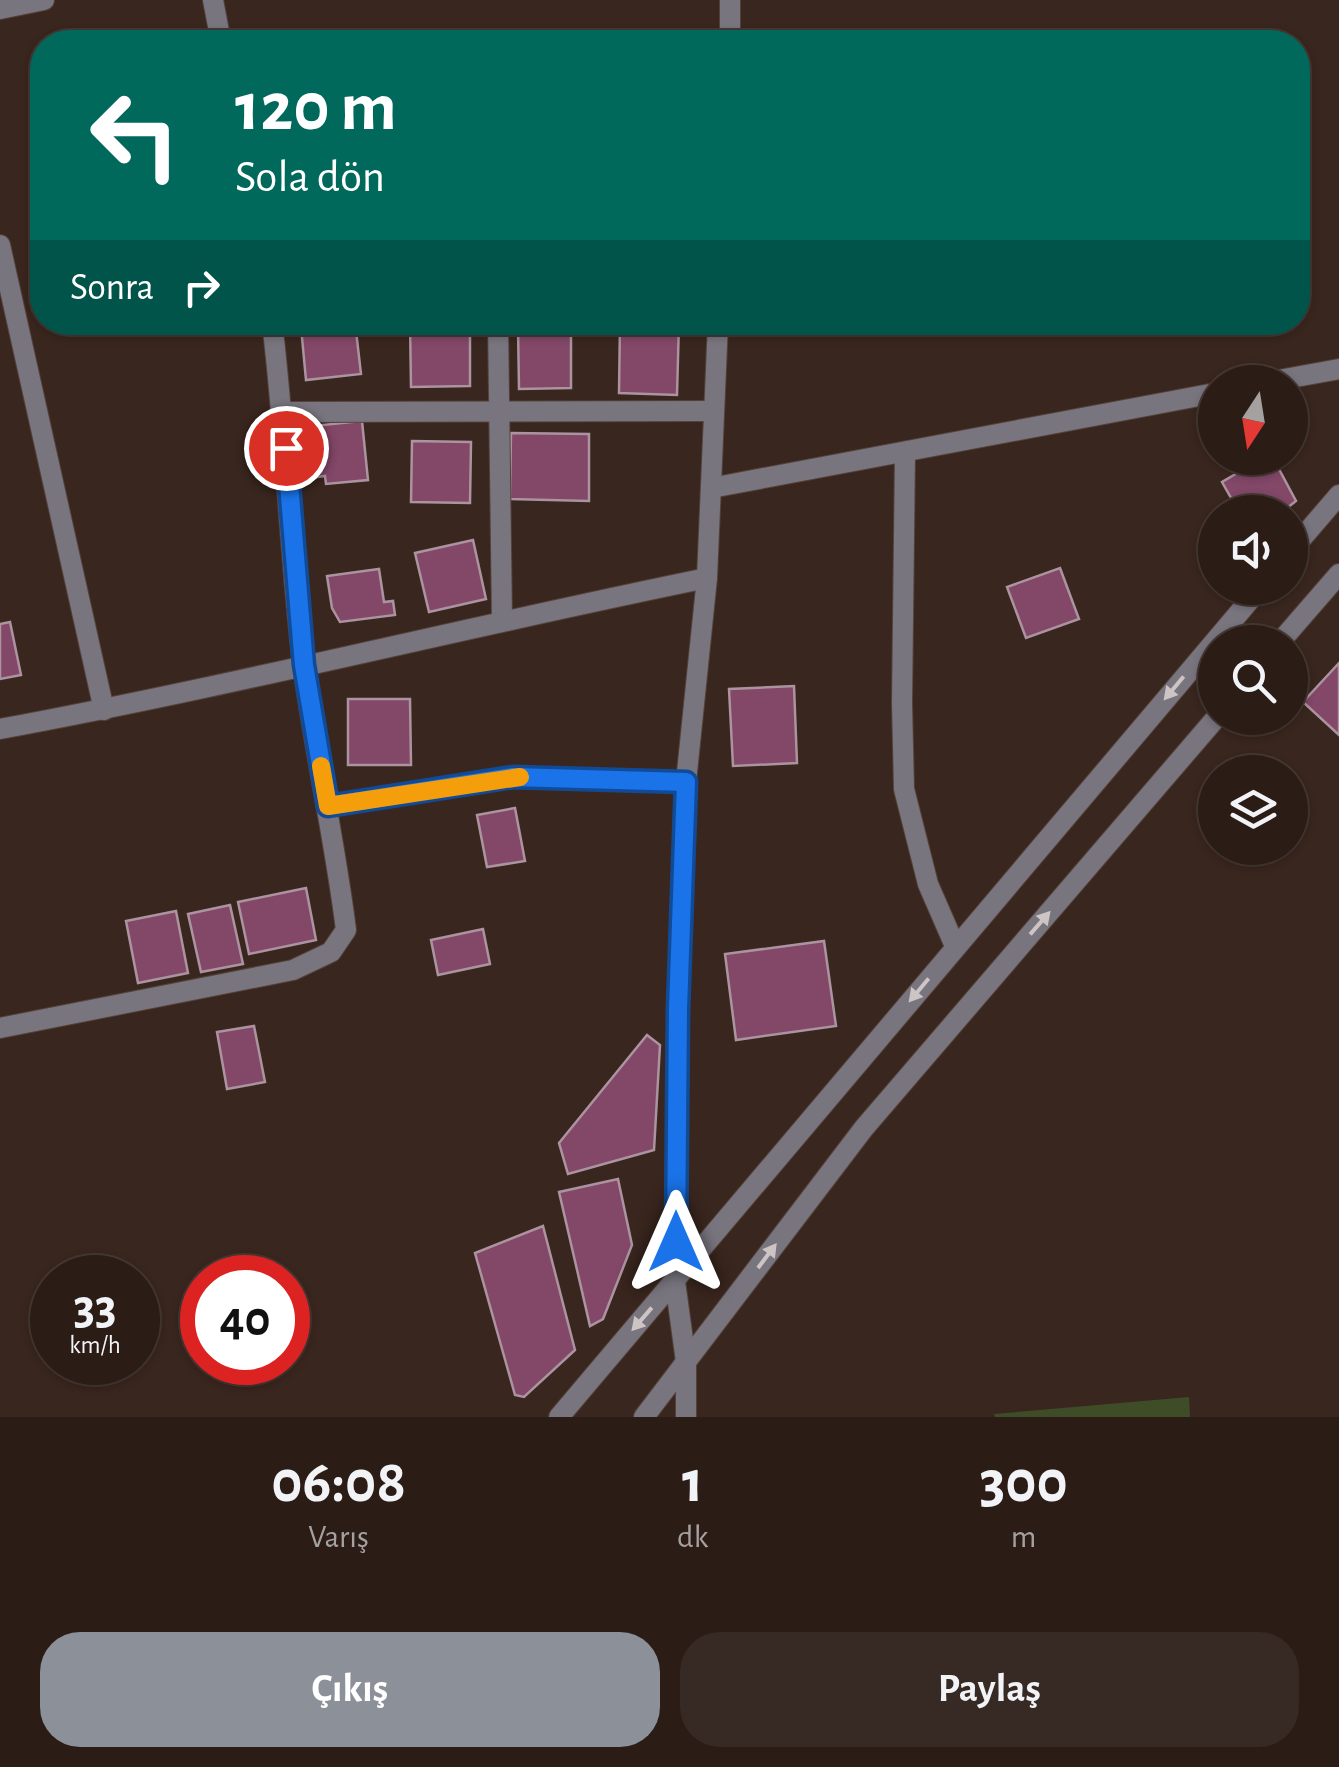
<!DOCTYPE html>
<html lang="tr">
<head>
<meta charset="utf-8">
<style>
  body { margin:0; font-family:"Alegreya Sans",sans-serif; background:#372923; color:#f1f3f6; height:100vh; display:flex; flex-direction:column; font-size:38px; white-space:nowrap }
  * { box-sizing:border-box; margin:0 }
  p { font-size:32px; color:#a6a1a1 }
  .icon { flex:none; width:55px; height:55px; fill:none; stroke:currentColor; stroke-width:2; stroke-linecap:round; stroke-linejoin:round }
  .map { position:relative; height:1417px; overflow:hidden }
  .panel { display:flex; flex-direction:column; background:#2b1c16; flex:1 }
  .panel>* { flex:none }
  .top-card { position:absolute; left:30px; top:30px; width:1280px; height:305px; border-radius:40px; box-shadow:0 2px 8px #0004,0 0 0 2px #473a35; background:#00695c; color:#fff; overflow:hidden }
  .needle { width:65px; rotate:192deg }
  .buttons { position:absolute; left:1198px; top:365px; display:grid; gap:20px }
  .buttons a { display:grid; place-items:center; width:110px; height:110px; border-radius:50%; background:#2b1c16; box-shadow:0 2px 8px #0004,0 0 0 2px #473a35; font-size:50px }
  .speed { position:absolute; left:30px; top:1255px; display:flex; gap:20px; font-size:50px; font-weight:700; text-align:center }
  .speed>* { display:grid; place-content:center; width:130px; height:130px; border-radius:50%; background:#2b1c16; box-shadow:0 2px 8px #0004,0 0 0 2px #473a35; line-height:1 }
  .speed small { font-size:25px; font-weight:400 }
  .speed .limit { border:15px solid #d22; background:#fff; color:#111 }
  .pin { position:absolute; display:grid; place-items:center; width:85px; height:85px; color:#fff; margin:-42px; border:5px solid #fff; border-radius:50%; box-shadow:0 2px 10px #0007 }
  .me { position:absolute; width:110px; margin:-55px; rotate:0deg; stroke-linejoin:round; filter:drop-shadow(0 0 8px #0008) }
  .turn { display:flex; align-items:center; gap:35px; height:210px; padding:0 40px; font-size:45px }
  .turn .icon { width:130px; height:130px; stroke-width:2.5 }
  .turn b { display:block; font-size:70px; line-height:85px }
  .then { display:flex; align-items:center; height:95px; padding:0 40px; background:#0003; gap:20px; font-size:38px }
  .eta { display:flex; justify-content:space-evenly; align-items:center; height:170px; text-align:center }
  .eta b { font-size:60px; font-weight:600; line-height:70px }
  .cta { display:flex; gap:20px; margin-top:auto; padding:20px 40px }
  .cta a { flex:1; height:115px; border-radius:40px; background:#8c9099; color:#fff; font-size:40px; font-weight:600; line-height:115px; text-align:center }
  .cta a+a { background:#372923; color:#f1f3f6 }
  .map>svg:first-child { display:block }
</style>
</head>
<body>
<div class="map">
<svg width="1339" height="1417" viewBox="0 0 1339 1417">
  <rect width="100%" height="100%" fill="#39261e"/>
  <path fill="#3e4c27" d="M1189,1397l1,20h-195l-1,-3z"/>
  <g fill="#834768" stroke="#ab939f" stroke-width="2.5">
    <path d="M355,322l6,52 -55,6 -5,-53z"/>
    <path d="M410,322h60v64l-59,1z"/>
    <path d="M620,322h59l-2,73 -58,-2z"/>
    <path d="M518,326h53v62l-52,1z"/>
    <path d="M362,421l6,59 -42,4 -1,-8 -17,2 -6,-51z"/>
    <path d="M511,433l78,1v67l-79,-2z"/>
    <path d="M412,441l59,1 -1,61 -59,-1z"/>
    <path d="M1263,458h10l23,43 -14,11h-43l-17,-30z"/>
    <path d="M473,540l13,59 -57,13 -14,-59z"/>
    <path d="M1060,568l19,51 -53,19 -19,-51z"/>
    <path d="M379,569l5,33 9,-1 2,14 -55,7 -8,-14 -5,-32z"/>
    <path d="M10,622l11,53 -21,4v-55z"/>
    <path d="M1339,663v72l-36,-33z"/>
    <path d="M794,686l3,77 -64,3 -4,-77z"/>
    <path d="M348,699h62l1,66h-63z"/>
    <path d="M515,808l10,53 -38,6 -10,-52z"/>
    <path d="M306,888l10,52 -67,14 -11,-52z"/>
    <path d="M230,905l13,59 -42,8 -13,-58z"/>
    <path d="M176,911l12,62 -50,10 -12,-62z"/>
    <path d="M483,929l7,35 -52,11 -7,-35z"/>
    <path d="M824,941l12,85 -100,14 -11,-86z"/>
    <path d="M254,1026l11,56 -38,7 -10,-57z"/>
    <path d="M647,1035l13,10 -6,105 -86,24 -9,-31z"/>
    <path d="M618,1179l14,66 -29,74 -13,7 -31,-134z"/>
    <path d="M543,1226l32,124 -51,47 -9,-2 -40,-142z"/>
  </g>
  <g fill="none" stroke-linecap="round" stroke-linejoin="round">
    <g stroke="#54423a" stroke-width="22">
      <g id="minor">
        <path d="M213,0l8,42"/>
        <path d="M0,9l44,-9"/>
        <path d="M0,245l104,465"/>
        <path d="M498,322l4,298"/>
        <path d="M1268,382l71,-13"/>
        <path d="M283,412l430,-1"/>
        <path d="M905,453l-3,250 2,86 24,95 27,62"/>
        <path d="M711,488l504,-95"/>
        <path d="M0,729c237,-44 471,-103 707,-151"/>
        <path d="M328,806l185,-29 173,5"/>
        <path d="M0,1028l293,-58 38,-18 15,-22c-11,-89 -31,-176 -43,-264 -14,-114 -17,-230 -31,-344"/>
        <path d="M675,1281l11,81v55"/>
      </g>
    </g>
    <g stroke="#54423a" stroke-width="22">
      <g id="tertiary">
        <path d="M730,0v42"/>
        <path d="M1290,552l49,-57"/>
        <path d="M1280,642l59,-68"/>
        <path d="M675,1281l2,-272 9,-227 21,-204 11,-256"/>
        <path d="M559,1417l701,-829"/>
        <path d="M644,1417l220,-289 352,-410"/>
      </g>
    </g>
    <use href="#minor" stroke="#78757f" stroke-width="20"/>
    <use href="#tertiary" stroke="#78757f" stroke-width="20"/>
  </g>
  <defs><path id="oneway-solid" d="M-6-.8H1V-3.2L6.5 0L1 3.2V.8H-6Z" transform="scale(2.5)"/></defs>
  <g fill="#cdc4c4">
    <use href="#oneway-solid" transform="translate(1174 688) rotate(130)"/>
    <use href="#oneway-solid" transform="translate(1040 923) rotate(-49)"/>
    <use href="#oneway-solid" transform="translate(919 990) rotate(130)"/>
    <use href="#oneway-solid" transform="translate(767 1256) rotate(-53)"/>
    <use href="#oneway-solid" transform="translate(642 1319) rotate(131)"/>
  </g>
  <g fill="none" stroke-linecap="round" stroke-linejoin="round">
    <g stroke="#114b97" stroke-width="25">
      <path id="route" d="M286,448l18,217 24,141 185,-29 173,5 -8,227 -2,233"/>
    </g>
    <use href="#route" stroke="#1a73e8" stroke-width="18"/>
    <path stroke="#f59e0b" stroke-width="18" d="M321,766l7,40 192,-29"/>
  </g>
</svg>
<div class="buttons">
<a><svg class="needle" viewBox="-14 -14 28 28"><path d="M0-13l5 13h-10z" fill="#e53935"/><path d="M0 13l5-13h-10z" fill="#a6a1a1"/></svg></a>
<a><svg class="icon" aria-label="sound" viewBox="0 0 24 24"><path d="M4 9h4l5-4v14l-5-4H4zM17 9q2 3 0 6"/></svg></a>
<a><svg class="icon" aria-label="search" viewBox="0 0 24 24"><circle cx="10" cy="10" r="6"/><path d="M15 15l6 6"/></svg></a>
<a><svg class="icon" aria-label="layers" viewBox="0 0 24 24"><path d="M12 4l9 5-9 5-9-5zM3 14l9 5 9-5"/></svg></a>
</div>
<div class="speed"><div>33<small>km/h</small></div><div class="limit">40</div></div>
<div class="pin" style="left:286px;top:448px;background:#d93025"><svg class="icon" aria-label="arrive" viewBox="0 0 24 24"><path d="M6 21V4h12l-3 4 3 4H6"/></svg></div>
<svg class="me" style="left:676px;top:1242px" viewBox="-20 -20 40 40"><path d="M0-17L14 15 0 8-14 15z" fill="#1a73e8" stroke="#fff" stroke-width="4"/></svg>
<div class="top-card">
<div class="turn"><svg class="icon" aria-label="left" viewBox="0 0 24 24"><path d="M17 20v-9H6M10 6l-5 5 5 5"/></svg><div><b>120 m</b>Sola dön</div></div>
<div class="then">Sonra<svg class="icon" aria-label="right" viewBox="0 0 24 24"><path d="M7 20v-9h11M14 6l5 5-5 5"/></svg></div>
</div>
</div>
<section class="panel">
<div class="eta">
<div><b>06:08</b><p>Varış</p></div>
<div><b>1</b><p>dk</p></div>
<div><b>300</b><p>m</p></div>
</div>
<div class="cta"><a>Çıkış</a><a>Paylaş</a></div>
</section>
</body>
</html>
